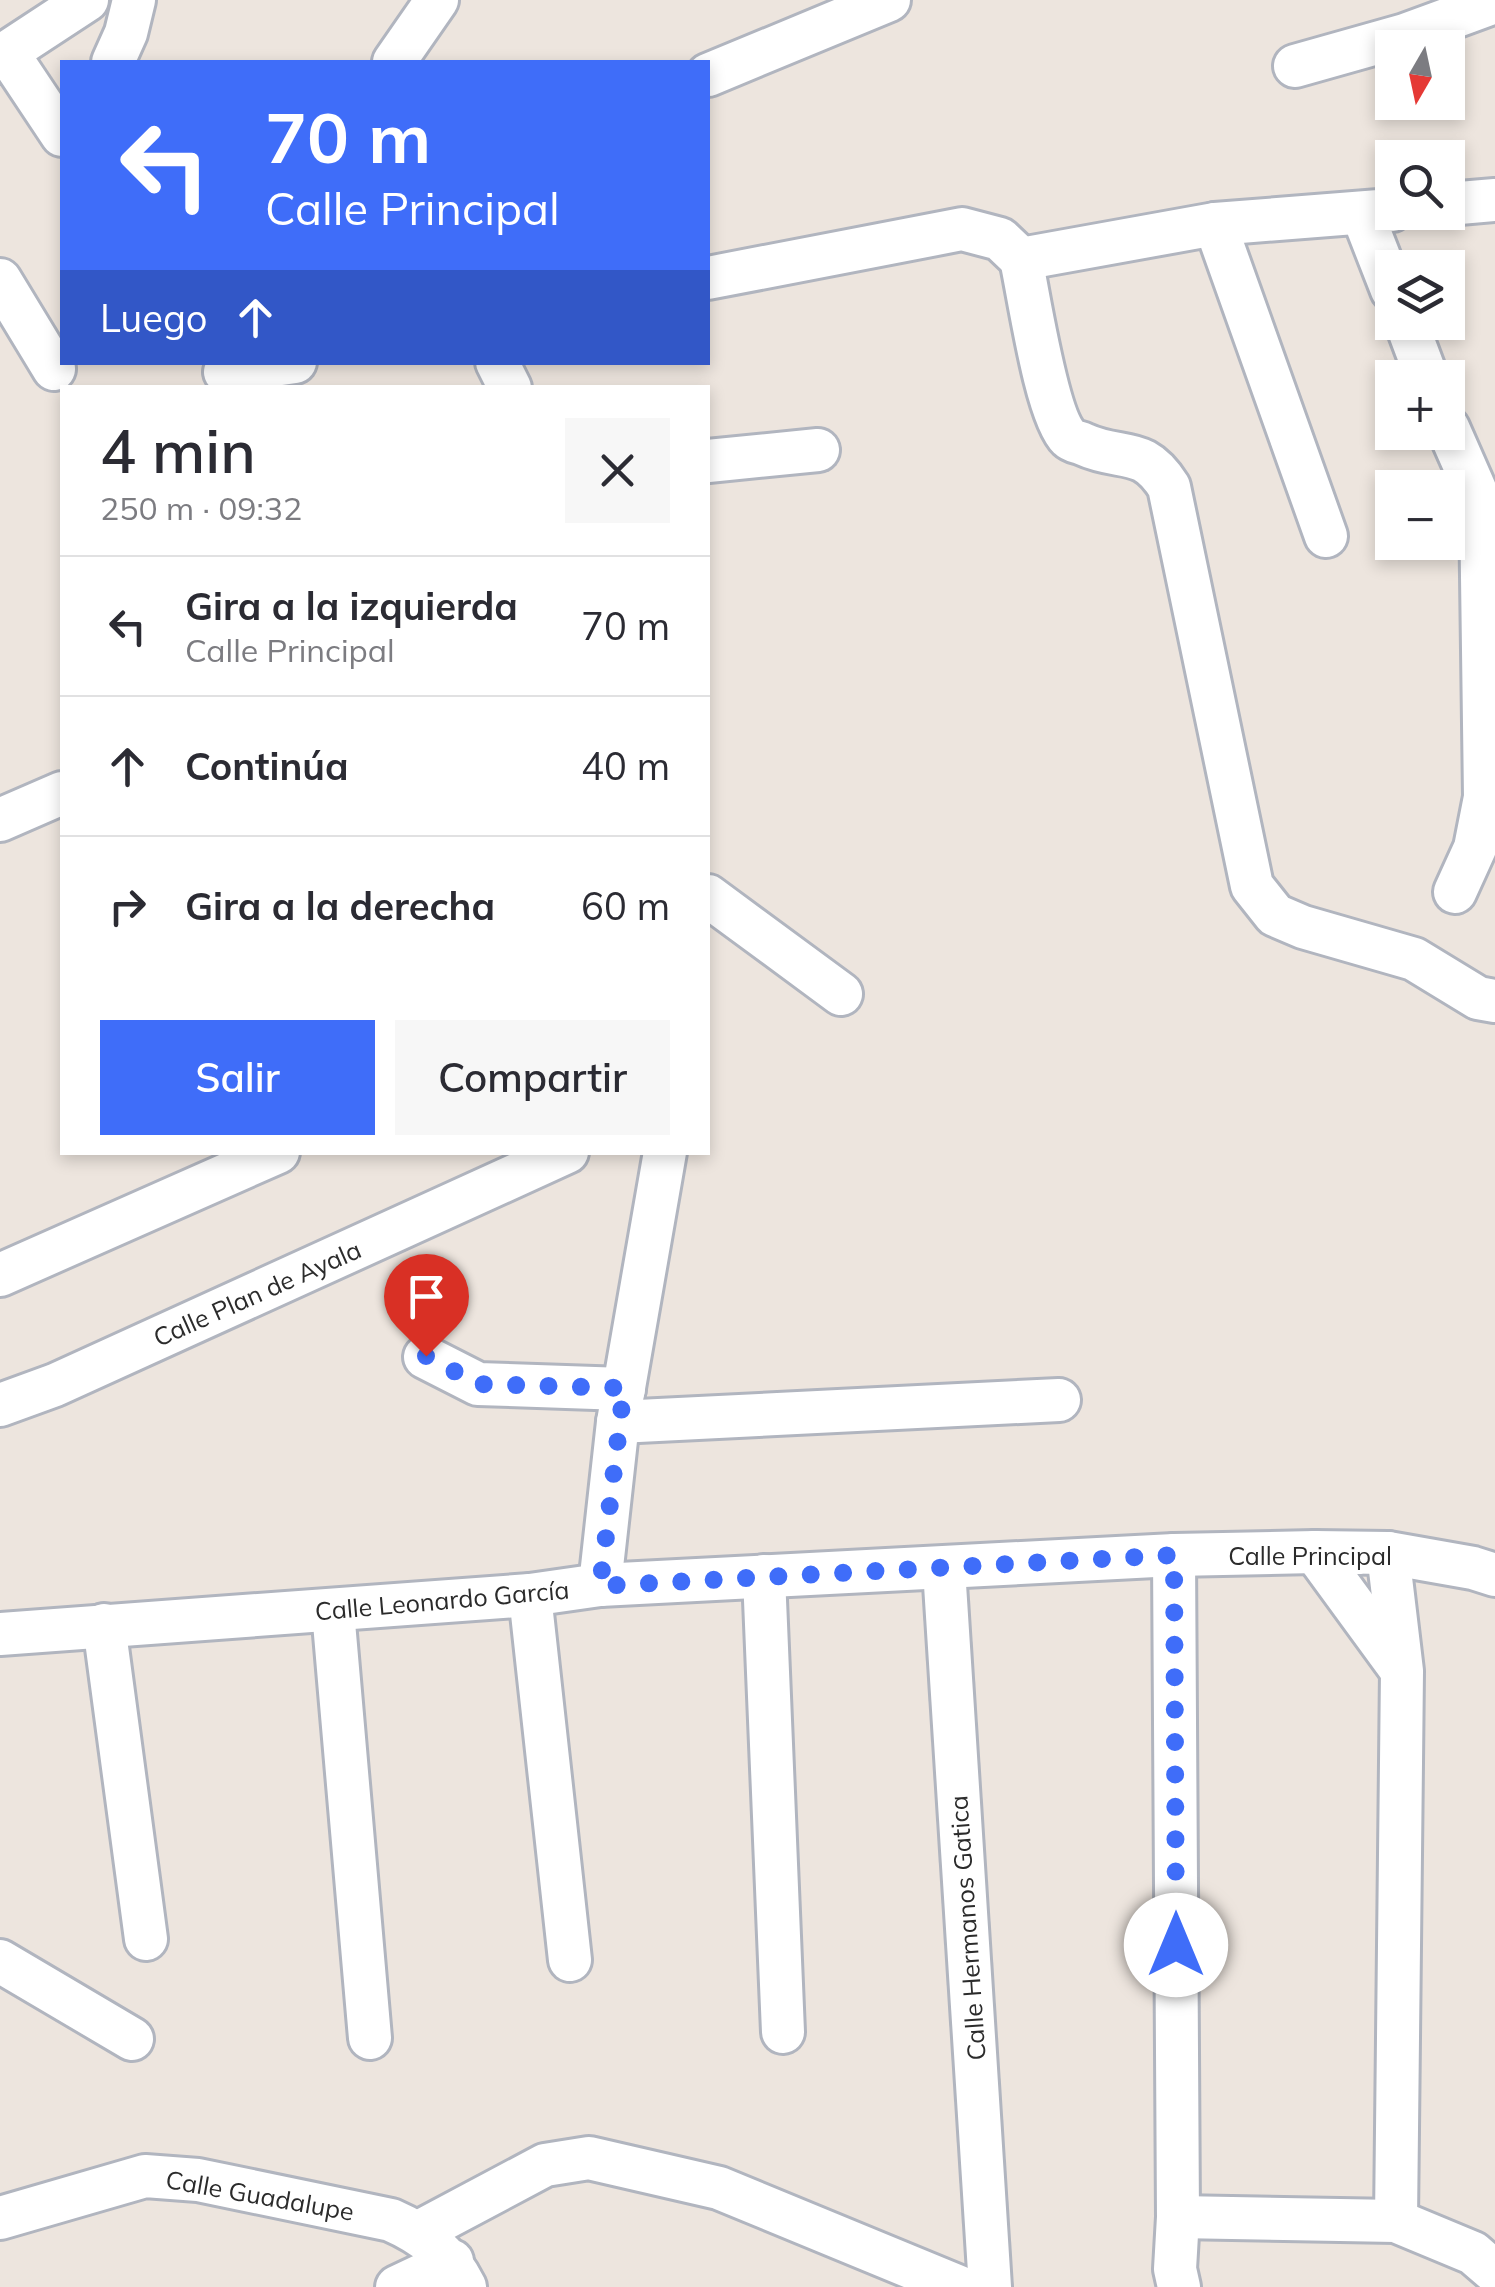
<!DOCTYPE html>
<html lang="es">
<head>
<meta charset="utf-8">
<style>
  body { margin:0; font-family:Mulish,sans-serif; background:#f7f7f7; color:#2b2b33; height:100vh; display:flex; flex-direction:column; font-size:38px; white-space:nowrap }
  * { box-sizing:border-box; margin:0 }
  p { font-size:32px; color:#7c7c81 }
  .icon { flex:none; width:55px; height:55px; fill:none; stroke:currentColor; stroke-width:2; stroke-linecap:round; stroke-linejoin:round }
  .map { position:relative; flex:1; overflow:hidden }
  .sheet { position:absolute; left:60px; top:385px; width:650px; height:770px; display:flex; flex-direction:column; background:#fff; border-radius:0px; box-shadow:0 5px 15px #0003 }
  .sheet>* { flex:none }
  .guide { position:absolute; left:60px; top:60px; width:650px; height:305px; border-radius:0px; box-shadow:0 5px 15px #0003; background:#3f6df9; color:#fff; overflow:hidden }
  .needle { width:65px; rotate:189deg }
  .tools { position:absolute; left:1375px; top:30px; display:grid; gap:20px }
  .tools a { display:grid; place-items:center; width:90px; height:90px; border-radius:0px; background:#fff; box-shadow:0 5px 15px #0003; font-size:50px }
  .pin { position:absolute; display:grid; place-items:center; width:85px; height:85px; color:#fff; margin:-102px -42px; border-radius:50% 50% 50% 0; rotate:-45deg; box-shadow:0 0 10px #0007 }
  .pin .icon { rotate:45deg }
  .me { position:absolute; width:110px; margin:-55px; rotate:0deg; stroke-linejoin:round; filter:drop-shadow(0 0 8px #0008) }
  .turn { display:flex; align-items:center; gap:35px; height:210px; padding:0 40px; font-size:45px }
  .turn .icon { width:130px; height:130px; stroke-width:2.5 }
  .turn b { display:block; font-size:70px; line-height:85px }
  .then { display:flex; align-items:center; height:95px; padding:0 40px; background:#0003; gap:20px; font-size:38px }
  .round { display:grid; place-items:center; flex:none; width:105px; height:105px; border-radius:0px; background:#f7f7f7 }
  .overview { display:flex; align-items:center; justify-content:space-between; height:170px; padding:0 40px }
  h1 { font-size:60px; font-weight:600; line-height:75px }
  .primary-button { display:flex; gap:20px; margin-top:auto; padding:20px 40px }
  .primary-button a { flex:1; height:115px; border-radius:0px; background:#3f6df9; color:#fff; font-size:40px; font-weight:600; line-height:115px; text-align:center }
  .primary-button a+a { background:#f7f7f7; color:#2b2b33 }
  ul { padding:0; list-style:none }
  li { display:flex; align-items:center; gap:30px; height:140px; padding:0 40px; border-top:2px solid #e1e1e2 }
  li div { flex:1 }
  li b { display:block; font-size:38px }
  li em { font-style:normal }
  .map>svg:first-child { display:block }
</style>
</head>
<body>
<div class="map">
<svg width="1495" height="2287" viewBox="0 0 1495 2287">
  <rect width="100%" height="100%" fill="#ede5de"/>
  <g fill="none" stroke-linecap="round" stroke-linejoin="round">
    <g stroke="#b1b5bf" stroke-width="48">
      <g id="minor">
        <path d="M8,54l54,81"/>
        <path d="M0,57l87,-57"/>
        <path d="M113,62l13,-29 8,-33"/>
        <path d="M394,62l43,-62"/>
        <path d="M1295,66l110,-31 90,-33"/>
        <path d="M708,75l181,-75"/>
        <path d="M1448,204l47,-4"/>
        <path d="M1362,213l30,77"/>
        <path d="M1215,224l111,312"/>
        <path d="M1021,259c8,36 25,157 48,179 4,4 10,4 14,6 39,18 59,0 86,43l83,399 23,29 28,12 111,32 64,39 17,3"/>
        <path d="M708,278l254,-49 38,10 21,20 194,-35 177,-14"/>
        <path d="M0,280l54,89"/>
        <path d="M1406,322l21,56"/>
        <path d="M497,362l13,26"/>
        <path d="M225,372l70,-10"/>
        <path d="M1448,428l33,75 14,18"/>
        <path d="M708,461l110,-11"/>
        <path d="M0,820l62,-27"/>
        <path d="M1455,892l20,-44 10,-51 -4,-294"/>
        <path d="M708,896l133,98"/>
        <path d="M0,1275l278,-123"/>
        <path d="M425,1357l53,27 146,5"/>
        <path d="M0,1405l55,-20 512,-233"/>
        <path d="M618,1422l441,-22"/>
        <path d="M1315,1552l84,115"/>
        <path d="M1388,1553l14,118 -6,550"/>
        <path d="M1174,1555l4,662 -3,52 4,18"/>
        <path d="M944,1569l46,718"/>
        <path d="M764,1576l19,456"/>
        <path d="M600,1585l18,-163 47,-270"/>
        <path d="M530,1595l40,365"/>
        <path d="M333,1611l37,427"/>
        <path d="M104,1625l42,314"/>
        <path d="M0,1634l530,-39 70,-10 574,-30 141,-3 73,1 85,15 22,7"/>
        <path d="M0,1961l132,78"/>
        <path d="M1178,2217l218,4 77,32 22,19"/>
        <path d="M0,2218l145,-42 53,4 193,40c34,15 57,33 74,67"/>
        <path d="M419,2232l126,-67 44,-7 130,30 240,99"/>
        <path d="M397,2287l55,-26"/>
      </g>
    </g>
    <use href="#minor" stroke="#fff" stroke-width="42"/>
  </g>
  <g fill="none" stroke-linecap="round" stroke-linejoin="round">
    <path stroke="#3f6df9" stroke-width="18" stroke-dasharray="0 32.4" d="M426,1356l52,28 146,4 -24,198 574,-31 2,390"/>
  </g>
  <g text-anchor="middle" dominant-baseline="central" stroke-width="8" stroke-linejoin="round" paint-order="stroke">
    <g font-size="25" fill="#2b2b2b" stroke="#fff">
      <text transform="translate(257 1293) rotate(-24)">Calle Plan de Ayala</text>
      <text x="1310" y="1555">Calle Principal</text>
      <text transform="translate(442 1600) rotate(-5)">Calle Leonardo García</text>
      <text transform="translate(967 1928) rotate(-94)">Calle Hermanos Gatica</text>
      <text transform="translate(260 2195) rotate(10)">Calle Guadalupe</text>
    </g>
  </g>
</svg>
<div class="tools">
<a><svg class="needle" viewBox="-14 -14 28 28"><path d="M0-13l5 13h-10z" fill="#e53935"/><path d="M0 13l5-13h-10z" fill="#7c7c81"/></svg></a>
<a><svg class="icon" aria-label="search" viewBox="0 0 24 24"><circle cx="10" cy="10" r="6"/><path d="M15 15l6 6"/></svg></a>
<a><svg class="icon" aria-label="layers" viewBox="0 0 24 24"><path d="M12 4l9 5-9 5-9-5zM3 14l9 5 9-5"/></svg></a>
<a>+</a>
<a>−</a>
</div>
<div class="pin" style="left:426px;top:1356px;background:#d93025"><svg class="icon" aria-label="arrive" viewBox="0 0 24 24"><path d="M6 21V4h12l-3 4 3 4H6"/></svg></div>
<svg class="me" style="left:1176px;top:1945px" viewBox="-20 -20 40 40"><circle r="19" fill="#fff"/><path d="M0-13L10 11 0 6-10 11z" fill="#3f6df9"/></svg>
<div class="guide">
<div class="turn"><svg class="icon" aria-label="left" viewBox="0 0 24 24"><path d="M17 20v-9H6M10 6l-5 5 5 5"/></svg><div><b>70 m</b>Calle Principal</div></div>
<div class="then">Luego<svg class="icon" aria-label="ahead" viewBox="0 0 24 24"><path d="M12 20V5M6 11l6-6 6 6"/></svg></div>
</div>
<section class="sheet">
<div class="overview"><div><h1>4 min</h1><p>250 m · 09:32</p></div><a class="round"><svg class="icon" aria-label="close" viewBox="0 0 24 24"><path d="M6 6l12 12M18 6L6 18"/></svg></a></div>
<ul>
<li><svg class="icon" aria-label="left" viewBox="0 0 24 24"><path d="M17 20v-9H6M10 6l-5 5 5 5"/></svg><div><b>Gira a la izquierda</b><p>Calle Principal</p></div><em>70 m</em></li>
<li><svg class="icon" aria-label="ahead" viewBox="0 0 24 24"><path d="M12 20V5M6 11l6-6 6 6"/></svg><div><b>Continúa</b></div><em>40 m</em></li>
<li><svg class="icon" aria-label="right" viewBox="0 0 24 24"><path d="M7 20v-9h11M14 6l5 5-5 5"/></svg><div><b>Gira a la derecha</b></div><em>60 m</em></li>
</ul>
<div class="primary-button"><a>Salir</a><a>Compartir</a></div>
</section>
</div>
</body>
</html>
